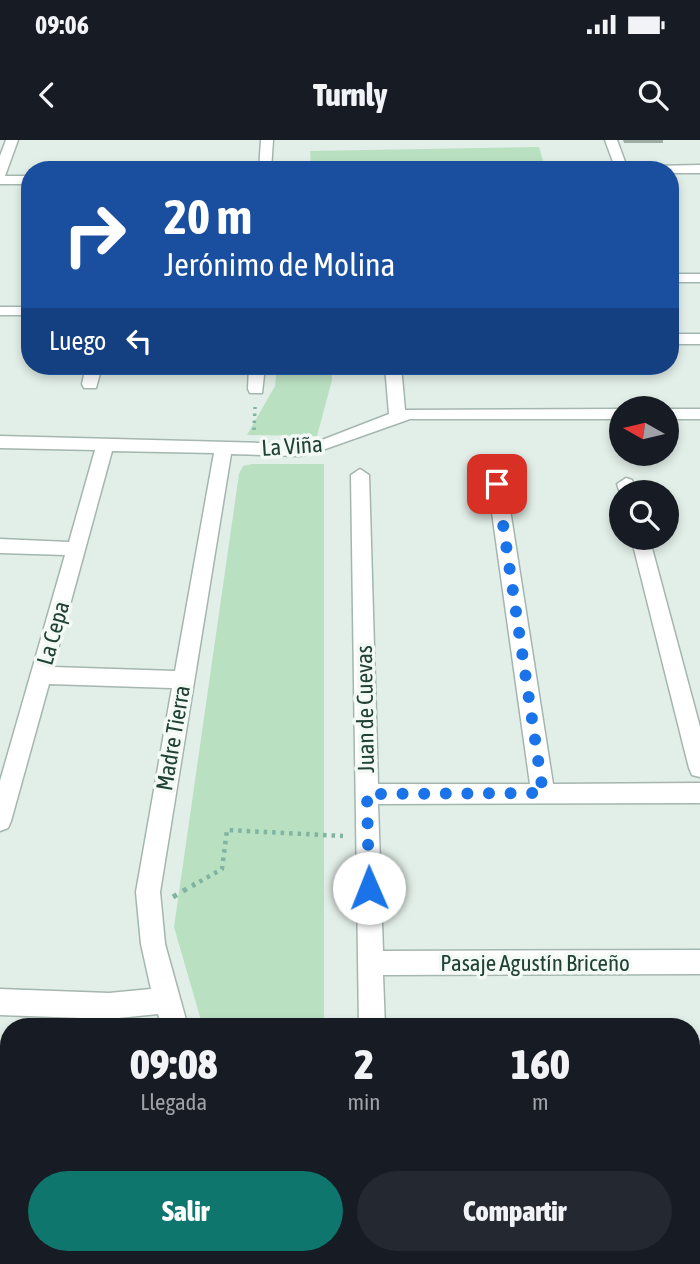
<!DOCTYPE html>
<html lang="es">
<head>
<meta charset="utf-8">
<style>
  body { margin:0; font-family:"Asap Condensed",sans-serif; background:#242831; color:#f1f3f6; height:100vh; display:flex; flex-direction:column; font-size:26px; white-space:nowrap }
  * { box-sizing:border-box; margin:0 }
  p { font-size:23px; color:#9ea1a6 }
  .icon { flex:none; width:38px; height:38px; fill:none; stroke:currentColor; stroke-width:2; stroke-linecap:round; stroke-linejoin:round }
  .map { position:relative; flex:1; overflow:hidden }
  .side { position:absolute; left:0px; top:878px; width:700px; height:247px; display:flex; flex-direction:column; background:#171b24; border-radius:28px 28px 0 0; box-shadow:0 4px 10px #0003 }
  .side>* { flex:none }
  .guide { position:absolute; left:21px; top:21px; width:658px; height:214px; border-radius:28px; box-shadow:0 4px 10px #0003; background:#1a4fa0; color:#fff; overflow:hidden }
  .needle { width:46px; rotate:278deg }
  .tools { position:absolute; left:609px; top:256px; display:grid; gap:14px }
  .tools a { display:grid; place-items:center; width:70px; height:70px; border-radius:50%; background:#171b24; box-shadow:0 4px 10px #0003; font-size:35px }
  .pin { position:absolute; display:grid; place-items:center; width:60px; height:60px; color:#fff; margin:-30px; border-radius:14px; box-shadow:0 4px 10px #0006 }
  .me { position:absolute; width:77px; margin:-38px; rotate:359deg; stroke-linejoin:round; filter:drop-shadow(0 0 5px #0008) }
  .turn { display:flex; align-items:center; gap:24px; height:147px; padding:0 28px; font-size:32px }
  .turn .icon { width:91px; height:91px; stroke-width:2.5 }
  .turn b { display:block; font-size:49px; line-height:60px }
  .then { display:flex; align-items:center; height:66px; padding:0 28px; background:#0003; gap:14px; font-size:26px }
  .eta { display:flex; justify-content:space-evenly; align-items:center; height:119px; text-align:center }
  .eta b { font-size:42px; font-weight:800; line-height:49px }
  .primary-button { display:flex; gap:14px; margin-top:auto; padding:14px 28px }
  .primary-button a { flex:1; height:80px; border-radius:42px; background:#0f766e; color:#fff; font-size:28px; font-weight:800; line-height:80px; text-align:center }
  .primary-button a+a { background:#242831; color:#f1f3f6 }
  .status { display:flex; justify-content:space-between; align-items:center; height:49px; padding:0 35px; background:#171b24; direction:ltr }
  .status svg { height:19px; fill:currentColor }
  header { display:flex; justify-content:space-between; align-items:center; height:91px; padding:0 28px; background:#171b24; font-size:32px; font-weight:800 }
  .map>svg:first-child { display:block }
</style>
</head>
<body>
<div class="status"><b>09:06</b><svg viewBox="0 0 49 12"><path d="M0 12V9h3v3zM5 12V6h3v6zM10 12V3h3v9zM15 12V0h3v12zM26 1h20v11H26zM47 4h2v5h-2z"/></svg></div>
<header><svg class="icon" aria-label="back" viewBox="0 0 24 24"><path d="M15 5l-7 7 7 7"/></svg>Turnly<svg class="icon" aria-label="search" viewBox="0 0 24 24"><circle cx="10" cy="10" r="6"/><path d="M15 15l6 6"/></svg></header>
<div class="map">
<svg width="700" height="1124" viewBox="0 0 700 1124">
  <rect width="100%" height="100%" fill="#e2eee8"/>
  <g fill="#bae0c2">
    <path d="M539,7l7,23h-235l-1,-19z"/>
    <path d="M277,226h55v14l-15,56 -70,-1 28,-49z"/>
    <path d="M252,324h72v563h-121l-29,-100 65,-453 4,-8z"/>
    <path d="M207,1117h115v7h-116z"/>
  </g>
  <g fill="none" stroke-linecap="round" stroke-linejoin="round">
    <g stroke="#a4b6af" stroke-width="3">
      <g id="street">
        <path d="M6,0h12l-13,36h25v8h-30v-28z"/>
        <path d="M261,0h12l-2,30h-12z"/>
        <path d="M605,0h12l11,30h-12z"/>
        <path d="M700,25v8h-30v-3h-23l6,-4z"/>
        <rect x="670" y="134" width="30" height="8"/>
        <rect x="0" y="167" width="30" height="8"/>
        <rect x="670" y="194" width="30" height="10"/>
        <path d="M86,226h16l-6,22h-12l-2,-4z"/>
        <path d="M249,226h16l-3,27h-12l-2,-4z"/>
        <path d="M385,226h16l4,44 216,-1v10h-211l-96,34 -15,3 -68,-2 -71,438 5,52 23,83h-26l-4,-13 -49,5 -109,-4v-26l109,4 42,-4 -10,-45 -5,-52 36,-204 -123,-4 -38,137 -3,7 -8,3v-50l65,-226 -65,-2v-14l69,3 26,-92 -95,-2v-12l299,8 23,-4 67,-26zM112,311l102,2 -39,218 -122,-4z"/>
        <rect x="667" y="269" width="33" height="10"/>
        <path d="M360,329l9,6 9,309h152l-42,-300 9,-6 9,6 47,300 147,-1v20l-322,1 5,147 317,-1v24l-317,1 2,52h-26l-8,-552z"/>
        <path d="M626,338l6,2 5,12h-16v4l-4,-12z"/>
        <path d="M631,397h18l51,190v50l-8,-2 -3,-7z"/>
        <rect x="691" y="1010" width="9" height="28"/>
        <rect x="0" y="1045" width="9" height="28"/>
        <path d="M155,1116h30l-1,8h-30z"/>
        <rect x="362" y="1116" width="30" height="8"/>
      </g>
    </g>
    <path stroke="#80b4a1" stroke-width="3.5" stroke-dasharray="2.5 4.5" stroke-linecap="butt" d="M254,290l1,-23"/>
    <path stroke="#80b4a1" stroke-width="4.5" stroke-dasharray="3.5 5" stroke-linecap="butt" d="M192,746l30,-17 5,-39 116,6"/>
    <path stroke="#80b4a1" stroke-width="5" stroke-dasharray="4.5 7" stroke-linecap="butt" d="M173,757l22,-13"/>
    <use href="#street" fill="#fff" fill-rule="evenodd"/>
  </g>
  <path fill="#9dada6" d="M623,0h40v3h-39z"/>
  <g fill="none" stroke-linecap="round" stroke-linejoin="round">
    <path stroke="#1a73e8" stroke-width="12" stroke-dasharray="0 21.6" d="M369,748l-2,-94 176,-1 -46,-309"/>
  </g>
  <g text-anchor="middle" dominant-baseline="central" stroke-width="7" stroke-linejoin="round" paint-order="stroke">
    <g font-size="23" fill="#214036" stroke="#f3faf6">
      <text transform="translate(292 306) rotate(-4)">La Viña</text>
      <text transform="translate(53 493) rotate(-74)">La Cepa</text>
      <text transform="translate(365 569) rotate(-91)">Juan de Cuevas</text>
      <text transform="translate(173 598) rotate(-80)">Madre Tierra</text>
      <text x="535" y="823">Pasaje Agustín Briceño</text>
    </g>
  </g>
</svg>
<div class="tools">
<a><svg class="needle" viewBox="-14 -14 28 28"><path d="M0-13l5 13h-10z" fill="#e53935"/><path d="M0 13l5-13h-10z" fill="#9ea1a6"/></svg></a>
<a><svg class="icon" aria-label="search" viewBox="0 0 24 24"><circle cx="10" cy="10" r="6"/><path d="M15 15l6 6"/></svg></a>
</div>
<div class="pin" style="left:497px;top:344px;background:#d93025"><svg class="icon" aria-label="arrive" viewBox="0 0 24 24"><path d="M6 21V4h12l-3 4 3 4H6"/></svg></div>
<svg class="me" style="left:369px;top:748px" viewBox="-20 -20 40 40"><circle r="19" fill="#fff"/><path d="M0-13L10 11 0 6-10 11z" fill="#1a73e8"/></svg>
<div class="guide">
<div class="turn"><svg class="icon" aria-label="right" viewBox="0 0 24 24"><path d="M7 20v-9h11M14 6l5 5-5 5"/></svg><div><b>20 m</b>Jerónimo de Molina</div></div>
<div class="then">Luego<svg class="icon" aria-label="left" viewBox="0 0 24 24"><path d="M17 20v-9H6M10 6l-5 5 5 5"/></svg></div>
</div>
<section class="side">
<div class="eta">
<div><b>09:08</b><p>Llegada</p></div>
<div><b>2</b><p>min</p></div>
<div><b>160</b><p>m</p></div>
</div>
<div class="primary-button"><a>Salir</a><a>Compartir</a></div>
</section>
</div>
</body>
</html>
